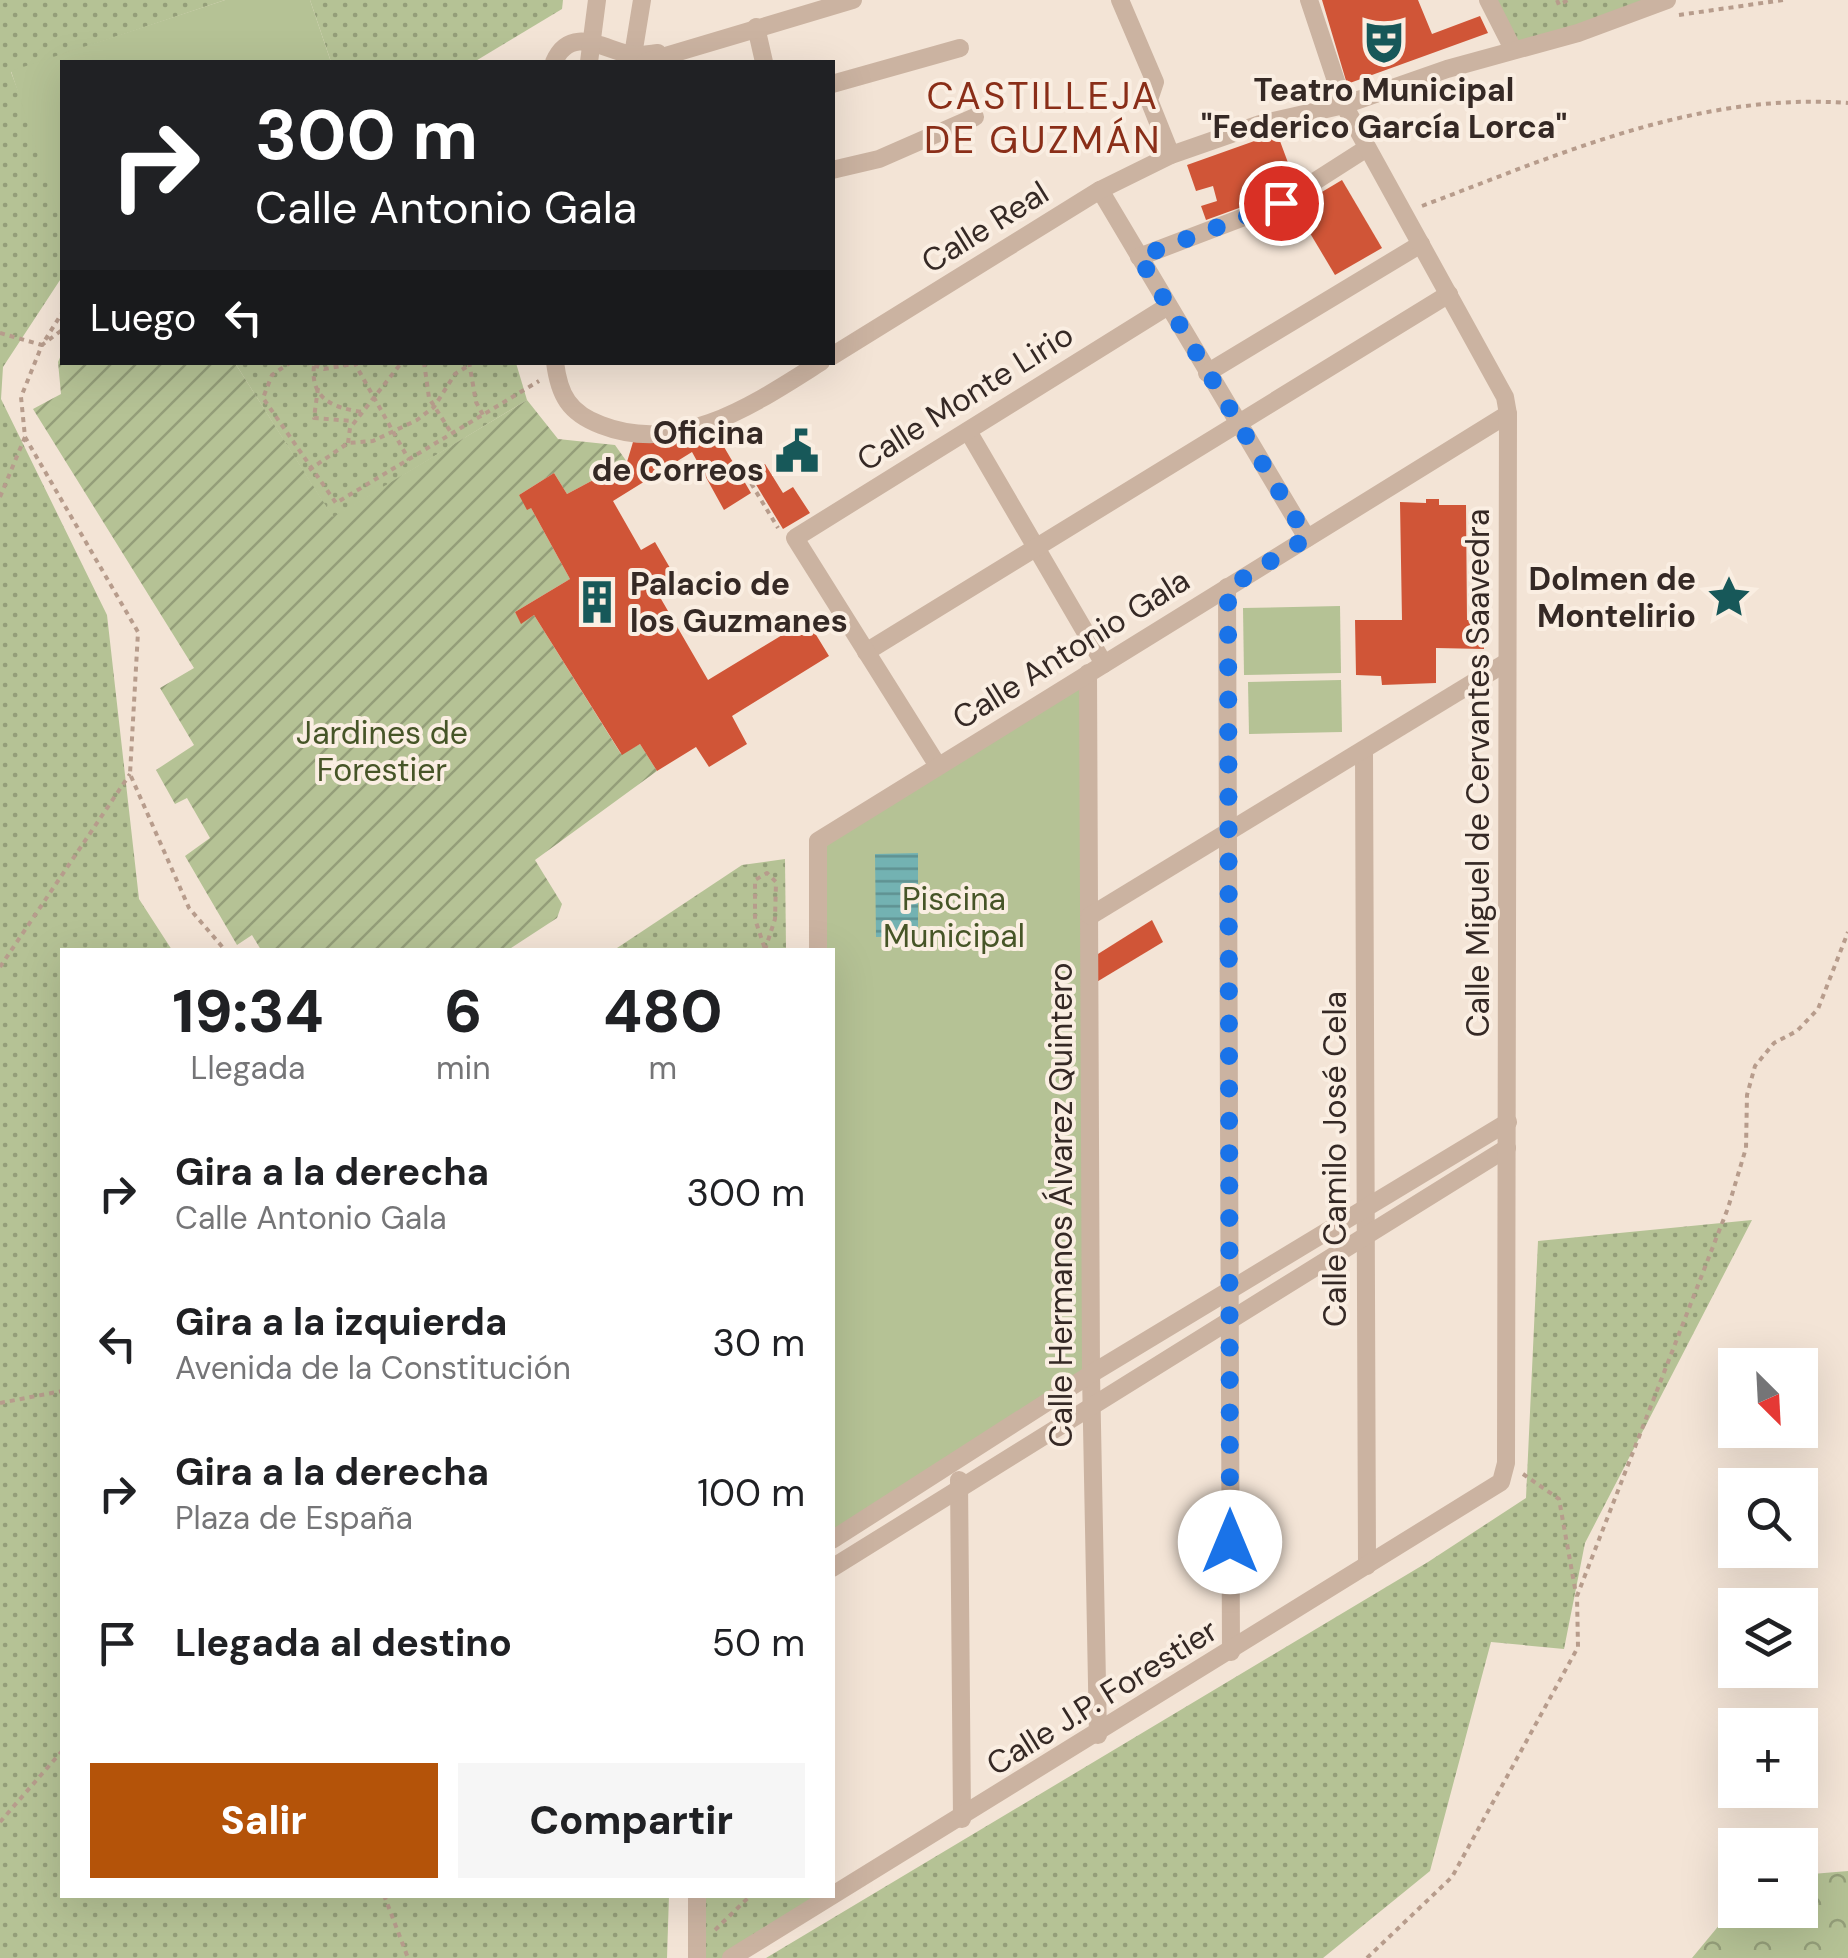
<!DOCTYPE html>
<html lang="es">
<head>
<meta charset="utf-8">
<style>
  body { margin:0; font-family:"DM Sans",sans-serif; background:#f6f6f6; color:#202124; height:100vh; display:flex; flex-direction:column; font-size:38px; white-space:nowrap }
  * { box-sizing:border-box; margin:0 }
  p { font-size:32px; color:#757577 }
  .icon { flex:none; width:55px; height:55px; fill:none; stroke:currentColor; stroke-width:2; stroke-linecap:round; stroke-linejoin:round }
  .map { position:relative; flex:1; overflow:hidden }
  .sheet { position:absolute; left:60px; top:948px; width:775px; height:950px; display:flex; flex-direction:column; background:#fff; border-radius:0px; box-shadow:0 10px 40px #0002 }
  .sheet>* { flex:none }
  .hud { position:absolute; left:60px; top:60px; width:775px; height:305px; border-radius:0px; box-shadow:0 10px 40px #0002; background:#202124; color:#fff; overflow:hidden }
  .needle { width:65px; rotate:156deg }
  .tools { position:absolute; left:1718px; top:1348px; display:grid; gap:20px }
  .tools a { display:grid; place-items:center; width:100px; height:100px; border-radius:0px; background:#fff; box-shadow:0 10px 40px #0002; font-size:50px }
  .pin { position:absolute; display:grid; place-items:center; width:85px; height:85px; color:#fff; margin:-42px; border:5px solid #fff; border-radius:50%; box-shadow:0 2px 10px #0007 }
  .me { position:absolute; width:110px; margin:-55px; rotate:0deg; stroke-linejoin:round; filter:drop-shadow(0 0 8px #0008) }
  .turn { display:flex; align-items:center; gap:35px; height:210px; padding:0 30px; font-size:45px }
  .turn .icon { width:130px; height:130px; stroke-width:2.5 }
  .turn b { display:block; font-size:70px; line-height:85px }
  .then { display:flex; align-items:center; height:95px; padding:0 30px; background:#0003; gap:20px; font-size:38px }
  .eta { display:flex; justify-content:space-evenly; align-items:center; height:170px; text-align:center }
  .eta b { font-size:60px; font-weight:800; line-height:70px }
  .action { display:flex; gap:20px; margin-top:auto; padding:20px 30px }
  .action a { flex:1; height:115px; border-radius:0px; background:#b45309; color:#fff; font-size:40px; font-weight:800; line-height:115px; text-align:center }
  .action a+a { background:#f6f6f6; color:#202124 }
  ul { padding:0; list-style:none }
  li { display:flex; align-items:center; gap:30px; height:150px; padding:0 30px }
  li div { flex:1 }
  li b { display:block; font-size:38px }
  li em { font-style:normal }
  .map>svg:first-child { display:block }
</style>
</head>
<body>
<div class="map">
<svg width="1848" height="1958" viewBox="0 0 1848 1958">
  <defs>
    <pattern id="grass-dots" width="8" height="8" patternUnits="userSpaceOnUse" patternTransform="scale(2.5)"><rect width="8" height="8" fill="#b5c295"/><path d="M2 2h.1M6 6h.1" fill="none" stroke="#949e79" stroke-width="1.8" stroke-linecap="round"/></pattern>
    <pattern id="forest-crowns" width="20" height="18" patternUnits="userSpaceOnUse" patternTransform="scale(2.5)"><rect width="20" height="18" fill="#b5c295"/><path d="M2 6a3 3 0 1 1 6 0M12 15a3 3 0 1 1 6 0" fill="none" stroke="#949e79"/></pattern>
    <pattern id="garden-furrows" width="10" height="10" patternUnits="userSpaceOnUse" patternTransform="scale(2.5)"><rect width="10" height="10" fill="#b5c295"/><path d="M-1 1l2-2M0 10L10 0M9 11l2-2" fill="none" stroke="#949e79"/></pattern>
    <pattern id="water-rules" width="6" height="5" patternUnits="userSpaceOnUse" patternTransform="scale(2.5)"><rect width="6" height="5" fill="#73b2b2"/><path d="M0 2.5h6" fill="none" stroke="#5f9191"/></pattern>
  </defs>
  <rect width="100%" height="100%" fill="#f3e4d6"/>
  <g fill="url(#grass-dots)">
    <path d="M0,0h225l-214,72 51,136v69l-59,90 -2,32 106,216 32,284 33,51h-110v945h607l-2,63h-667z"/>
    <path d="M310,0h253l-1,9 -88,53h-143z"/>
    <path d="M1488,0h179l-154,49z"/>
    <path d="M235,363h281l11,37 -194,118z"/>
    <path d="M785,859l1,91h-172l128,-85z"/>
    <path d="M1752,1220l-167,323 -21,106 -73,-7 -61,229 -107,87h-557l662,-396 98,-64 12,-257z"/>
    <path d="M697,1895h132l-98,63h-34z"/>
  </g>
  <path fill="url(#forest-crowns)" d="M1848,1871v87h-156l43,-52v4h65v-35z"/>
  <path fill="url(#garden-furrows)" d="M62,353v9l173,1 98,154 194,-117 31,39 57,6 12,17 -60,32 -13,-21 -35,22 12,13 39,71 -55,33 6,11 13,-8 87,139 19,-10 17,27 -122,89 27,44 -5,14 -49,32h-247l-9,-15 -15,10 -52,-89 25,-18 -23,-40 -12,6 -19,-34 38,-25 -34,-57 34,-20 -161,-259 28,-15 -3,-32z"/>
  <g fill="#b5c295">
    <path d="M225,0h85l21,62h-269v164l-51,-155z"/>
    <path d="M1340,606l1,67 -97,2 -1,-67z"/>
    <path d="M1088,674l3,700 -258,166 -1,-590h-14v-109z"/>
    <path d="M1341,680l1,52 -93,2 -1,-52z"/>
  </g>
  <path fill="url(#water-rules)" d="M918,853v83l-42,1 -1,-83z"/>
  <g fill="#d05537">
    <path d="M1322,0h96l14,34 48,-18 8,17 -141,51z"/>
    <path d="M1329,79l5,15 -27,6 -3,-14z"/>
    <path d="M1277,133l20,54 -91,33 -5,-14 16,-5 -4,-15 -17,5 -9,-26z"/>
    <path d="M1342,180l40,68 -47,27 -40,-67z"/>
    <path d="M710,423l41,70 -27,17 -32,-58 -79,49 28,49 14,-8 22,38 -20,12 51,88 99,-60 22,36 -97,60 15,28 -38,23 -13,-20 -39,24 -17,-27 -18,11 -88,-140 -13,9 -6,-12 55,-33 -39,-71 -4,2 -8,-15 35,-22 13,21 60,-32 6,-20 33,-2z"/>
    <path d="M765,464l18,29 10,-6 17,26 -27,16 -34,-56z"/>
    <path d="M1426,499h13v6h27l1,115 16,1 1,28 -48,-1v35l-54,2 -1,-9 -25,-1 -1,-55h47l-2,-118 26,1z"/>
    <path d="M1152,920l11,22 -73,44v-27z"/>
  </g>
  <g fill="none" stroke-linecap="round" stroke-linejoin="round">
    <g stroke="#b79c8c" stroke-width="4" stroke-dasharray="5 5" stroke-linecap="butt">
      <path d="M1557,0l2,5 9,-5"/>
      <path d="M1679,15l104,-15"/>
      <path d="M1422,206c138,-52 275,-114 426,-103"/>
      <path d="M0,333l42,12 20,-32"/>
      <path d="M291,362l-19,13 -9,23 73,105 203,-122"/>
      <path d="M305,362l19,7 29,-5"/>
      <path d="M354,362l55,98"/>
      <path d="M424,362l5,36 23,36"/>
      <path d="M469,362l7,40 7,13"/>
      <path d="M314,366c-4,34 21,42 48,46"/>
      <path d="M318,388l-4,30 39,3"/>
      <path d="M25,437l113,195 -8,142 59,134 36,42"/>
      <path d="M348,443l2,-15 52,-66"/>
      <path d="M309,470l39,-27 25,-2 44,-21 17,-13 21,-33 13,-8"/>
      <path d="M746,475l32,53"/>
      <path d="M0,497l25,-60 -4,-40 21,-52 20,-15"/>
      <path d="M765,950l10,-31 1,-37 -9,-9 -12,7v39l10,30"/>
      <path d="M0,967l130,-193"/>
      <path d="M0,1403l62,-12"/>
      <path d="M1523,1474l36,25 17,95"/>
      <path d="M0,1822l62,-71"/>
      <path d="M384,1895l24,63"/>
      <path d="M715,1930l36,-35"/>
      <path d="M1367,1958l85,-81 126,-230 -1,-51 151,-388 18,-60 1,-53 8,-29 19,-23 23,-12 21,-22 30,-77"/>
    </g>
    <g stroke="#cbb3a1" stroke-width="18">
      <path d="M1120,0l35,82 -6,18 22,55"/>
      <path d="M1488,0l25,49"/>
      <path d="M756,27l8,35"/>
      <path d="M633,55l9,-55"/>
      <path d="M554,62c17,-39 52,-11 79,-7 7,1 17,-1 25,-2"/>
      <path d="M589,62l8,-62"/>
      <path d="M645,62l208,-62"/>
      <path d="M832,84l128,-36"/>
      <path d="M832,170l47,-11 96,-42"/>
      <path d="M1100,190l207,348"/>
      <path d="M1139,257l142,-54 86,-55"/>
      <path d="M832,356l268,-166 71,-35 89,-31 84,-19 103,-36 131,-36 89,-33"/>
      <path d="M555,362c4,33 14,51 46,63 79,31 155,-22 220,-63"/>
      <path d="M1207,373l214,-129"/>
      <path d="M968,431l136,233"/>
      <path d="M1227,587l4,1065"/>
      <path d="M866,652l583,-358"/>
      <path d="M1088,673l3,701 7,361"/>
      <path d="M1364,752l3,814"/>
      <path d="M938,766l-143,-228 373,-232"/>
      <path d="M1090,916l417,-254"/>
      <path d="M818,950v-109l690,-427"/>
      <path d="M959,1480l3,339"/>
      <path d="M832,1540l259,-166 417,-252"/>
      <path d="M832,1568l675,-420"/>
      <path d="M697,1958v-63"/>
      <path d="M731,1958l770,-476 5,-19 2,-1049 -3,-17 -161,-292 -35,-105"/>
    </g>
  </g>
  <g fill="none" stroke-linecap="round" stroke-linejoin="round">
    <path stroke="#1a73e8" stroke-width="18" stroke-dasharray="0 32.4" d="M1230,1542l-2,-954 79,-50 -168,-281 142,-54"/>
  </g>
  <defs>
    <g id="theatre-bare" transform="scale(3.45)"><path d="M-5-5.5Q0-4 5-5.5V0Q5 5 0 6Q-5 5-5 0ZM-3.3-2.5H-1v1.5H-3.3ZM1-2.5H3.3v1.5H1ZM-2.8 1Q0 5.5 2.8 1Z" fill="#175859" stroke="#faeee2" stroke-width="2.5" paint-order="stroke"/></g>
    <g id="civic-bare" transform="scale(3.45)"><path d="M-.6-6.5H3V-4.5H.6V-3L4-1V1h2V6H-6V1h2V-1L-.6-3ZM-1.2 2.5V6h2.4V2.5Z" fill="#175859" stroke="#faeee2" stroke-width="2.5" paint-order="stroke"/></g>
    <g id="sight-bare" transform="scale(3.45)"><path d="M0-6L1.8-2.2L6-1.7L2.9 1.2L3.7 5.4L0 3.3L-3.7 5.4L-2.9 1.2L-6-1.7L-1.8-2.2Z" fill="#175859" stroke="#faeee2" stroke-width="2.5" paint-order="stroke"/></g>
    <g id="building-bare" transform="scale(3.45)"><path d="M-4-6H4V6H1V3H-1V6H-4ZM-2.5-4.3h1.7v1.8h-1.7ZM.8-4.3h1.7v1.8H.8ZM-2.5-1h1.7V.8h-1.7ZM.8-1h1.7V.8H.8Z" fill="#175859" stroke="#faeee2" stroke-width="2.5" paint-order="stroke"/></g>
  </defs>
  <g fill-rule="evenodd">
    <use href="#theatre-bare" x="1384" y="42"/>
    <use href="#civic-bare" x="797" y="451"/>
    <use href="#sight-bare" x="1729" y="597"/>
    <use href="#building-bare" x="597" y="602"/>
  </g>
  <g text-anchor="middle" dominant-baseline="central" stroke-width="8" stroke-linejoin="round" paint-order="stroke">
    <g font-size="32" font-weight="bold" fill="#352925" stroke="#faeee2" text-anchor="end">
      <text x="1384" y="90" text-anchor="middle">Teatro Municipal<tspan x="1384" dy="37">"Federico García Lorca"</tspan></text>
      <text x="764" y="433">Oficina<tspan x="764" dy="37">de Correos</tspan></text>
      <text x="1696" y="579">Dolmen de<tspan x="1696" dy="37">Montelirio</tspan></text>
      <text x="630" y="584" text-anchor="start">Palacio de<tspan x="630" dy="37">los Guzmanes</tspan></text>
    </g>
    <g font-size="32" fill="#352925" stroke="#faeee2">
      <text transform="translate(985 227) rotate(-32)">Calle Real</text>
      <text transform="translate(965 397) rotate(-32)">Calle Monte Lirio</text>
      <text transform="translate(1071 649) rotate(-32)">Calle Antonio Gala</text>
      <text transform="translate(1478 773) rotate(-90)">Calle Miguel de Cervantes Saavedra</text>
      <text transform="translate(1335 1159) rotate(-90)">Calle Camilo José Cela</text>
      <text transform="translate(1061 1205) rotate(-90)">Calle Hermanos Álvarez Quintero</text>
      <text transform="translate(1102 1697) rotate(-32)">Calle J.P. Forestier</text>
    </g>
    <g font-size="32" fill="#465527" stroke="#faeee2">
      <text x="382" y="733">Jardines de<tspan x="382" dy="37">Forestier</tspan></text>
      <text x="954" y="899">Piscina<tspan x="954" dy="37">Municipal</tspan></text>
    </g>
    <g font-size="38" letter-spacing="2.5" fill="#8a2e18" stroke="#faeee2">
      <text x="1043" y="96">CASTILLEJA<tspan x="1043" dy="44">DE GUZMÁN</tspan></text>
    </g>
  </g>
</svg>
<div class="tools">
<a><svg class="needle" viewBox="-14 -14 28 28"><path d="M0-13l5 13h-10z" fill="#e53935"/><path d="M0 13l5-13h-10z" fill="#757577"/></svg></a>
<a><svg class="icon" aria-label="search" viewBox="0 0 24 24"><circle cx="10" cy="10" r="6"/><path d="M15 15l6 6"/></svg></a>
<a><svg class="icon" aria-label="layers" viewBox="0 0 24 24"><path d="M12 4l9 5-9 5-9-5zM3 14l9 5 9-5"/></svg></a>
<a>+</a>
<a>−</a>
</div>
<div class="pin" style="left:1281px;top:203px;background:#d93025"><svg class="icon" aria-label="arrive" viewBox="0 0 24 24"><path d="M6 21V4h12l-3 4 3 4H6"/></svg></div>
<svg class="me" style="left:1230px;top:1542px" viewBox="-20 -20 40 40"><circle r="19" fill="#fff"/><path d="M0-13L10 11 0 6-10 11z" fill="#1a73e8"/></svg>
<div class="hud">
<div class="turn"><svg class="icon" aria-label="right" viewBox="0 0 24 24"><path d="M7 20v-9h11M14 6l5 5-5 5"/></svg><div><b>300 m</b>Calle Antonio Gala</div></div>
<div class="then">Luego<svg class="icon" aria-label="left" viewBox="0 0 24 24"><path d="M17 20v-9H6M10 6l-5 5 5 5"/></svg></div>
</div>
<section class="sheet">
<div class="eta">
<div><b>19:34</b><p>Llegada</p></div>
<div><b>6</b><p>min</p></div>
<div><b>480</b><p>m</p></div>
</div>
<ul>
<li><svg class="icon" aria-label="right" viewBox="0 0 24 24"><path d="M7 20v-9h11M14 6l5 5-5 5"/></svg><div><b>Gira a la derecha</b><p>Calle Antonio Gala</p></div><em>300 m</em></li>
<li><svg class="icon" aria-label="left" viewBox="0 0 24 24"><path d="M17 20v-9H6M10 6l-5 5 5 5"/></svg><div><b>Gira a la izquierda</b><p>Avenida de la Constitución</p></div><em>30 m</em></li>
<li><svg class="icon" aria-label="right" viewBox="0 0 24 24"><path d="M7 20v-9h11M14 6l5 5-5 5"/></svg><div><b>Gira a la derecha</b><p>Plaza de España</p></div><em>100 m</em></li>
<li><svg class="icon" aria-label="arrive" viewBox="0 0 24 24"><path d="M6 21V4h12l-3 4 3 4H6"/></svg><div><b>Llegada al destino</b></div><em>50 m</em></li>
</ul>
<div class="action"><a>Salir</a><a>Compartir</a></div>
</section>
</div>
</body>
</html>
